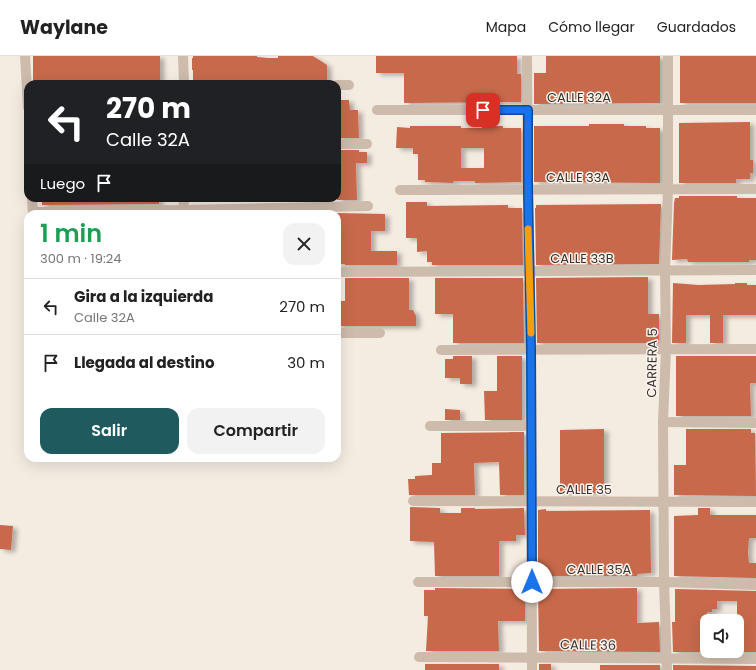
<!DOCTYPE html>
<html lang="es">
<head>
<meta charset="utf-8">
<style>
  body { margin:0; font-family:Poppins,sans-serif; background:#f2f2f2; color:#222; height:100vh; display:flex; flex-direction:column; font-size:15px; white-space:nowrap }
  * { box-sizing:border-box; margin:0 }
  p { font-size:13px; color:#767676 }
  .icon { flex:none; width:22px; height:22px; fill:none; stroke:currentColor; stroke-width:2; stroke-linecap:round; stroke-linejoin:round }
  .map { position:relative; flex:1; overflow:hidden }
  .details { position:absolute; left:24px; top:154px; width:317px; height:252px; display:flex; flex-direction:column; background:#fff; border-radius:12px; box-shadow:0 4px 16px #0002 }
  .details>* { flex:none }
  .guide { position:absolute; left:24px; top:24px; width:317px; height:122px; border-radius:12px; box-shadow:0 4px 16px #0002; background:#202124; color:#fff; overflow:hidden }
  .controls { position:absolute; left:700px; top:558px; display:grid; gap:8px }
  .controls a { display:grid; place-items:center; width:44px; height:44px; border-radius:8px; background:#fff; box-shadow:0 4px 16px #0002; font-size:20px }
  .pin { position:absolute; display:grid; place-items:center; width:34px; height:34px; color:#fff; margin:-17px; border-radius:8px; box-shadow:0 2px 6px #0006 }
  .me { position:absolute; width:44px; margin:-22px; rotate:0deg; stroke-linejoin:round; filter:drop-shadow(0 0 3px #0008) }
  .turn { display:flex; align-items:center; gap:14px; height:84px; padding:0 16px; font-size:18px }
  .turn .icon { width:52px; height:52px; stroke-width:2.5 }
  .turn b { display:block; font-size:28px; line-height:34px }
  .then { display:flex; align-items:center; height:38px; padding:0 16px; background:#0003; gap:8px; font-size:15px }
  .round { display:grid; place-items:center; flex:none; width:42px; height:42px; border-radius:12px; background:#f2f2f2 }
  .overview { display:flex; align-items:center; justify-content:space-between; height:68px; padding:0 16px }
  h1 { font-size:24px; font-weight:600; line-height:30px; color:#1e9e55 }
  .primary-button { display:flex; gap:8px; margin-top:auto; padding:8px 16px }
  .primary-button a { flex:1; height:46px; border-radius:12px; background:#1f5a5e; color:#fff; font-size:16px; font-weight:600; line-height:46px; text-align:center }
  .primary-button a+a { background:#f2f2f2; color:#222 }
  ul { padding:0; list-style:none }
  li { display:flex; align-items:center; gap:12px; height:56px; padding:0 16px; border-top:1px solid #e0e0e0 }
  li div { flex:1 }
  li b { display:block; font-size:15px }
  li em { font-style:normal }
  header { display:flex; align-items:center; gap:24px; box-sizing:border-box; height:56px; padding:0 20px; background:#fff; border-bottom:1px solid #e0e0e0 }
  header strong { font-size:19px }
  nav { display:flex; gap:22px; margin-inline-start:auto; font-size:14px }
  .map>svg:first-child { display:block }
</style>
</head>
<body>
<header>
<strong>Waylane</strong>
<nav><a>Mapa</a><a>Cómo llegar</a><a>Guardados</a></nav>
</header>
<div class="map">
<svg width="756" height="614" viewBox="0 0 756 614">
  <defs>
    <filter id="shadow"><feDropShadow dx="4.5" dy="2.5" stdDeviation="2" flood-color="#0004"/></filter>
  </defs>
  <rect width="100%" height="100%" fill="#f4ebe1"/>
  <g fill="#c8694b" fill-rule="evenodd" filter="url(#shadow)">
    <rect x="33" y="0" width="127" height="28"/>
    <path d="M193,0h64v1l11,1h10v-2h35l14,9v17l-28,-1v1l-106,1v-13h-1v-12h1z"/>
    <path d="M376,0h141v18h4v28l-117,1v-30h-28z"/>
    <path d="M546,0h114v47l-126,1v-31h12z"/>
    <rect x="680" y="0" width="76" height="47"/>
    <path d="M337,44h12l1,10h8l1,28h-22z"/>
    <path d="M750,66v38h3v13h-3v6h-14v4h-57v-60z"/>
    <path d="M589,68h35v2h22v2h14v55l-126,-1v-56h55z"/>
    <path d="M410,70h51v2h21v-2h21v2h18v54l-46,1v-2h-21l-1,2 -28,-1v-2h-7v-26h-5v-6h-17l1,-21 13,1zM461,92h23v20h-23z"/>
    <path d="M337,94h22v2h8v11h-11l1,37h-20z"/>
    <path d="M679,140h58v2h19v62h-7v2h-61l-1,-3 -15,1 2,-57 1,-5h4z"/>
    <path d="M42,142h117v6l-117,1z"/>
    <path d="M406,146h21v4l81,-1v3h14l1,57h-91v-3h-5v-11l-10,1v-14h-11z"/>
    <path d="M656,148h5l-2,60 -123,1 -1,-57h1v-3z"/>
    <path d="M337,157l48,1v17h-14v20h26v14h-52v-1h-8z"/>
    <path d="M648,221v37h11v29h-122l-1,-65z"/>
    <path d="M345,222h64v32h4l3,6v10h-79v-25h8z"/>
    <path d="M435,222h88l1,65h-71v-29h-18z"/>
    <path d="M673,227l25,2 37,-1v-1h12v2h9v30h-33v28h-13v-28h-24v28h-14z"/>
    <path d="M453,300h19v28h-12v-6h-15v-19h8z"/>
    <path d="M497,300h25v64h-37l-1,-29h13z"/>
    <path d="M676,300h80v27h-6l1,33h-75z"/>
    <path d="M445,353l15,1v10h-15z"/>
    <path d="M604,373v64h-44v-63z"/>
    <path d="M686,373h65v4h4l1,63 -82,-1v-30h12z"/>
    <path d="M524,376v63h-24l-1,-33 -25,1 1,32h-66l-1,-16h7v-3l17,-1v-12h9v-30z"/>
    <path d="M410,451l30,1v5h21v-5h14v1l49,-1 1,27h-9v6h-17v35h-64l-1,-34 -24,-1z"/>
    <path d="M698,452h12v7h46v23h-7l-1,15 1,10h7v15l-82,-2v-60l24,-1z"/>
    <path d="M546,453v2l104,-1 1,63 -14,1v2h-99v-66z"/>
    <path d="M0,469l13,1 -2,24 -11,-1z"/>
    <path d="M435,532l90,1v32h-27l1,30h-73l2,-35h-4v-26h11z"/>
    <path d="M637,532v35l22,-1 1,30 -121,-1 -1,-62z"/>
    <path d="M675,533l81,2v61h-83l-1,-30h3zM717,545h20v50h-30v-39h5v-3h5z"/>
    <rect x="425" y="608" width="74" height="6"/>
    <rect x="539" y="608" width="12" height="6"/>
    <rect x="600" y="609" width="60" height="5"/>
    <path d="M673,609l83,1v4h-83z"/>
  </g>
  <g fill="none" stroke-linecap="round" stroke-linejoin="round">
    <g stroke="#cdbbac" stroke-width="10">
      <path d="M25,0l3,51"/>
      <path d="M183,0l1,28"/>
      <path d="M527,0l1,134 3,159 1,321"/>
      <path d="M337,29h12"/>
      <path d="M377,54h379"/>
      <path d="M337,88h30"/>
      <path d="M400,134l356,-1"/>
      <path d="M32,142l1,16"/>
      <path d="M33,156l150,-2 185,-4"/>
      <path d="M183,158l1,-16"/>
      <path d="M337,216l419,-2"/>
      <path d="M337,277h43"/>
      <path d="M441,294l315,-1"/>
      <path d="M663,366l93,1"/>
      <path d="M430,370h101"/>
      <path d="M413,445l343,1"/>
      <path d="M418,526h246l92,3"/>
      <path d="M419,601l337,2"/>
      <path d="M667,614l-3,-88 -1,-160 3,-73 -1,-79 3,-81v-133"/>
    </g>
  </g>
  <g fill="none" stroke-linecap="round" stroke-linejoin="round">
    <g stroke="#114b97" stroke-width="10">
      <path id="route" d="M483,54h45v80l3,159 1,233"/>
    </g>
    <use href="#route" stroke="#1a73e8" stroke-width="7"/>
    <path stroke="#f59e0b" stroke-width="7" d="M528,173l3,104"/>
  </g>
  <g text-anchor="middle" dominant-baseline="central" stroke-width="3" stroke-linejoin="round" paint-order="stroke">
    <g font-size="13" fill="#3b302b" stroke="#fbf5ee">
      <text x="579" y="41">CALLE 32A</text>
      <text x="578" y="121">CALLE 33A</text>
      <text x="582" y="202">CALLE 33B</text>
      <text transform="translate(652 307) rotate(-89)">CARRERA 5</text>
      <text x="584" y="433">CALLE 35</text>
      <text x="599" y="513">CALLE 35A</text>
      <text transform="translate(588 589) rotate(1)">CALLE 36</text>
    </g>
  </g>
</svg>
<div class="controls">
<a><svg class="icon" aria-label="sound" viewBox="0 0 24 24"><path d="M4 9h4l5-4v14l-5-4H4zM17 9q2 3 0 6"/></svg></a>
</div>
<div class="pin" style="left:483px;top:54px;background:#d93025"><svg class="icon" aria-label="arrive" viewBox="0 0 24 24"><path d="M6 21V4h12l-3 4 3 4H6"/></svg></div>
<svg class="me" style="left:532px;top:526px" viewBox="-20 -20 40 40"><circle r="19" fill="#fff"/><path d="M0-13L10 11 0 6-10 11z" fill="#1a73e8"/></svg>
<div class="guide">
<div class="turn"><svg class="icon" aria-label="left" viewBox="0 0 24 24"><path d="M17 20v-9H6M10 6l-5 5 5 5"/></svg><div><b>270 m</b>Calle 32A</div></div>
<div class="then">Luego<svg class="icon" aria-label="arrive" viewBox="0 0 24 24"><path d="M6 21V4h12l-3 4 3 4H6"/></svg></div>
</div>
<section class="details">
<div class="overview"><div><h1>1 min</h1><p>300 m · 19:24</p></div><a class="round"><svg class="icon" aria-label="close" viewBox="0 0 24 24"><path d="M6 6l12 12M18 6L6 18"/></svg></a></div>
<ul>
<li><svg class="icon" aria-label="left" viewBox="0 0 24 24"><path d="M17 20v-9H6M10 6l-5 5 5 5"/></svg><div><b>Gira a la izquierda</b><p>Calle 32A</p></div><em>270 m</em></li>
<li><svg class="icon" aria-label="arrive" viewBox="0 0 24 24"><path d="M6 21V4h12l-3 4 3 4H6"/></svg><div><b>Llegada al destino</b></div><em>30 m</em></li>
</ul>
<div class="primary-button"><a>Salir</a><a>Compartir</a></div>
</section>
</div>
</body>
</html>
